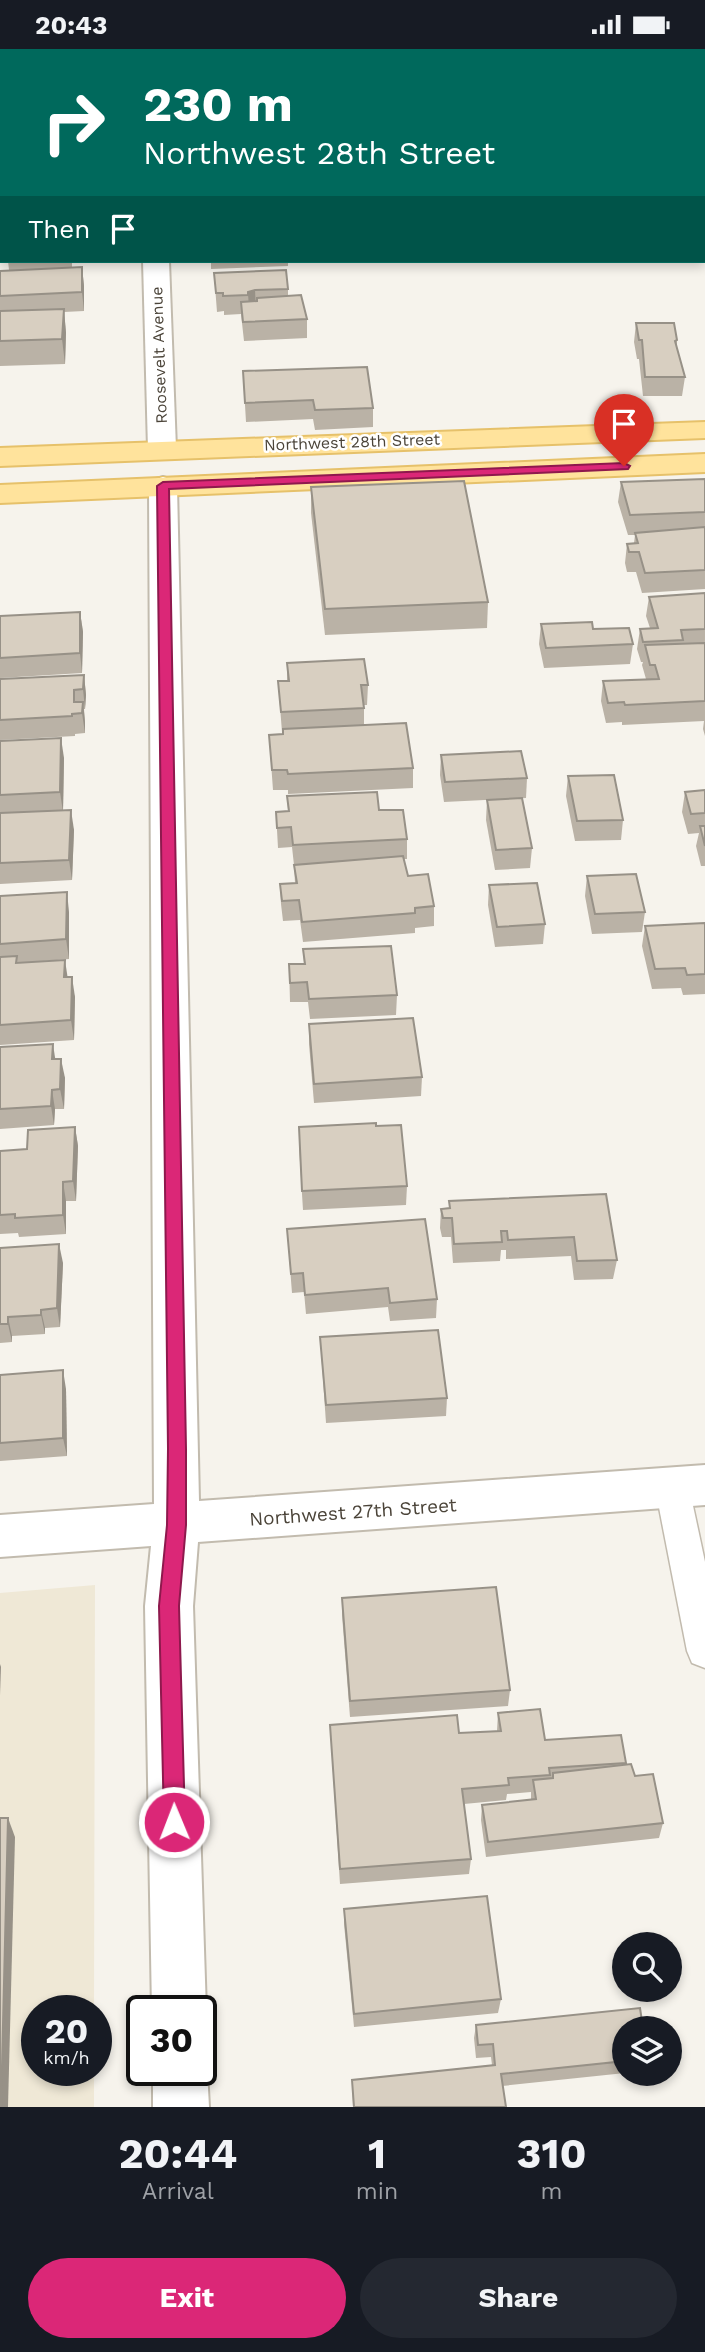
<!DOCTYPE html>
<html lang="en">
<head>
<meta charset="utf-8">
<style>
  body { margin:0; font-family:"Work Sans",sans-serif; background:#242831; color:#f1f3f6; height:100vh; display:flex; flex-direction:column; font-size:26px; white-space:nowrap }
  * { box-sizing:border-box; margin:0 }
  p { font-size:23px; color:#9ea1a6 }
  .icon { flex:none; width:38px; height:38px; fill:none; stroke:currentColor; stroke-width:2; stroke-linecap:round; stroke-linejoin:round }
  .map { position:relative; height:2058px; overflow:hidden }
  .sheet { display:flex; flex-direction:column; background:#171b24; flex:1 }
  .sheet>* { flex:none }
  .guide { position:absolute; left:0px; top:0px; width:705px; height:214px; box-shadow:0 4px 10px #0003; background:#00695c; color:#fff; overflow:hidden }
  .buttons { position:absolute; left:612px; top:1883px; display:grid; gap:14px }
  .buttons a { display:grid; place-items:center; width:70px; height:70px; border-radius:50%; background:#171b24; box-shadow:0 4px 10px #0003; font-size:35px }
  .speed { position:absolute; left:21px; top:1946px; display:flex; gap:14px; font-size:35px; font-weight:700; text-align:center }
  .speed>* { display:grid; place-content:center; width:91px; height:91px; border-radius:50%; background:#171b24; box-shadow:0 4px 10px #0003; line-height:1 }
  .speed small { font-size:18px; font-weight:400 }
  .speed .limit { border:4px solid #111; border-radius:10px; background:#fff; color:#111 }
  .pin { position:absolute; display:grid; place-items:center; width:60px; height:60px; color:#fff; margin:-72px -30px; border-radius:50% 50% 50% 0; rotate:-45deg; box-shadow:0 0 7px #0007 }
  .pin .icon { rotate:45deg }
  .me { position:absolute; width:77px; margin:-38px; rotate:359deg; stroke-linejoin:round; filter:drop-shadow(0 0 5px #0008) }
  .turn { display:flex; align-items:center; gap:24px; height:147px; padding:0 28px; font-size:32px }
  .turn .icon { width:91px; height:91px; stroke-width:2.5 }
  .turn b { display:block; font-size:49px; line-height:60px }
  .then { display:flex; align-items:center; height:66px; padding:0 28px; background:#0003; gap:14px; font-size:26px }
  .eta { display:flex; justify-content:space-evenly; align-items:center; height:119px; text-align:center }
  .eta b { font-size:42px; font-weight:700; line-height:49px }
  .button { display:flex; gap:14px; margin-top:auto; padding:14px 28px }
  .button a { flex:1; height:80px; border-radius:42px; background:#db2777; color:#fff; font-size:28px; font-weight:700; line-height:80px; text-align:center }
  .button a+a { background:#242831; color:#f1f3f6 }
  .status { display:flex; justify-content:space-between; align-items:center; height:49px; padding:0 35px; background:#171b24; direction:ltr }
  .status svg { height:19px; fill:currentColor }
  .map>svg:first-child { display:block }
</style>
</head>
<body>
<div class="status"><b>20:43</b><svg viewBox="0 0 49 12"><path d="M0 12V9h3v3zM5 12V6h3v6zM10 12V3h3v9zM15 12V0h3v12zM26 1h20v11H26zM47 4h2v5h-2z"/></svg></div>
<div class="map">
<svg width="705" height="2058" viewBox="0 0 705 2058">
  <rect width="100%" height="100%" fill="#f6f3ec"/>
  <path fill="#efe8d6" d="M95,1536l-1,426h-57v59h57v37h-94v-514z"/>
  <g fill="none" stroke-linecap="round" stroke-linejoin="round">
    <g stroke="#c2bbae" stroke-width="3">
      <path id="service" d="M672,1423l12,4 5,11 16,75v106l-13,-5 -5,-12 -32,-164 5,-11z"/>
    </g>
    <g stroke="#c2bbae" stroke-width="4">
      <g id="minor">
        <rect x="139" y="0" width="22" height="2"/>
        <rect x="0" y="98" width="2" height="14"/>
        <path d="M143,212h26l7,188 -4,6 -10,2 -10,-2 -4,-6z"/>
        <path d="M163,428l10,3 4,6 22,1015 506,-36v40l-507,37 -5,64 13,405 -5,11v-11h-49l-7,-405 6,-60 -151,11v-42l154,-11 -5,-1018 4,-6z"/>
        <path d="M201,2006l6,15 2,37h-56v-37h48z"/>
      </g>
    </g>
    <g stroke="#e6c16a" stroke-width="4">
      <g id="primary">
        <path d="M705,373v16l-705,28v-18z"/>
        <path d="M705,405v18l-705,31v-18z"/>
      </g>
    </g>
    <use href="#service" fill="#fff" fill-rule="evenodd"/>
    <use href="#minor" fill="#fff" fill-rule="evenodd"/>
    <use href="#primary" fill="#ffe39c" fill-rule="evenodd"/>
  </g>
  <g fill="#bab2a6">
    <rect x="229" y="0" width="65" height="2"/>
    <rect x="0" y="14" width="2" height="33"/>
    <path d="M2,108v40h-2v-33z"/>
    <rect x="0" y="154" width="2" height="43"/>
    <path d="M8,212h64v7l10,-1 2,19v25l-20,1 2,21 -1,31 -65,2v-95l9,-1z"/>
    <path d="M211,212h77v5l-77,3z"/>
    <path d="M214,224l74,16v7l19,23v19l-63,3 -3,-27 -17,1v-4l-7,1z"/>
    <path d="M636,274l41,17v8l8,29 -3,19h-39l-4,-37h-2l-3,-17z"/>
    <path d="M243,322l130,37v19l-58,3 -2,-11 -67,3z"/>
    <path d="M705,430v110l-63,4 -6,-21h-9l-2,-9 2,-19 7,-1 1,-8h-7l-10,-33 3,-20z"/>
    <path d="M311,438l177,115 -1,26 -162,7 -14,-122z"/>
    <path d="M705,544v143l-2,-7 1,-8 -82,4v-3l-16,1 -5,-22 2,-20 43,-2 -4,-14 1,-3h-2l-4,-13 3,-20 10,-1 -4,-12 3,-19z"/>
    <path d="M80,563l3,20 -1,41 -82,5v-62z"/>
    <path d="M541,575l52,5 40,15 -3,20 -86,4 -5,-24z"/>
    <path d="M287,614l81,22 -1,20h-3v20l49,43v20l-125,6v-4h-15l-4,-55 14,-1v-2h-1l-4,-51h9z"/>
    <path d="M84,626l2,20 -1,14h-1l1,13v11l-10,1v2l-75,4v-61z"/>
    <path d="M0,692l64,17 -1,52 11,20 -2,50 -72,4z"/>
    <path d="M441,706l86,23 -1,20 -82,4 -4,-27z"/>
    <path d="M568,727l55,44 -2,20 -46,1 -9,-45z"/>
    <path d="M705,741v76h-4l-5,-20 3,-13 -11,1 -6,-22 3,-20z"/>
    <path d="M287,747l92,14 28,29v20h-3l4,17 26,30v20l-19,2v5l-112,9 -3,-22 -17,1 -2,-17 -1,-20 15,-1 -1,-18 18,-1 -18,1 -2,-18 -14,1 -2,-36 12,-1z"/>
    <path d="M487,751l45,48 -2,20 -35,2 -9,-50z"/>
    <path d="M587,827l58,36 -3,20 -50,2 -7,-38z"/>
    <path d="M489,836l56,39 -2,20 -48,3 -7,-42z"/>
    <path d="M0,847l69,16v47l-51,4 49,14 8,20 -1,43 -74,5z"/>
    <path d="M705,874v71l-22,1 -2,-7 -29,1 -10,-43 3,-20z"/>
    <path d="M303,900l94,46 -1,20 -86,4 -2,-17h-18l-1,-38h15z"/>
    <path d="M309,975l113,53 -1,19 -107,7 -5,-59z"/>
    <path d="M0,998l55,12 10,19 -1,31h-9l-1,16 -54,4z"/>
    <path d="M376,1077l31,60 -1,19 -103,5 -4,-64z"/>
    <path d="M75,1078l3,19 -2,55h-10v33l-47,3 -1,-4 -18,1v-83l27,-2z"/>
    <path d="M606,1145l11,66 -4,19 -39,1 -3,-24 -65,3v-9h-5l-1,11 -47,2 -2,-26h-9l-2,-9 1,-19 8,-1v-7z"/>
    <path d="M287,1180l150,70 -1,19 -46,3 -2,-14 -82,7 -2,-22 -12,1z"/>
    <path d="M0,1199l63,15 -3,64 -15,1v6l-33,2v6l-12,1z"/>
    <path d="M320,1288l127,61 -1,18 -120,7z"/>
    <path d="M0,1326l66,14 1,67 -67,5z"/>
    <path d="M342,1549l168,92 -2,16 -158,11 -8,-102z"/>
    <path d="M498,1664l47,27 81,23v2l9,11 28,47 -4,15 -173,19 -5,-37 1,-15 49,-5v-8l-24,2 -1,6 -42,4 7,55 -2,15 -129,10 -10,-159 129,8 38,-2z"/>
    <path d="M344,1860l157,90 -3,14 -144,14 -10,-103z"/>
    <path d="M476,1976l149,3v45l-123,13 4,21h-153l-1,-27 140,-15 -1,-8 -15,1 -2,-20z"/>
  </g>
  <g fill="#979187">
    <path d="M82,218l2,19v25l-2,-19z"/>
    <path d="M255,241l1,19 -7,2 -1,-19z"/>
    <path d="M64,260l2,24 -1,31 -3,-25z"/>
    <path d="M80,563l3,20 -1,41 -2,-20z"/>
    <path d="M84,626l2,20 -1,14 -2,-20z"/>
    <path d="M83,653l2,20v11l-3,-20z"/>
    <path d="M61,689l3,20 -1,54 -3,-20z"/>
    <path d="M71,761l3,20 -2,50 -3,-20z"/>
    <path d="M67,843l2,20v47l-3,-20z"/>
    <path d="M65,911l3,20 -4,-3z"/>
    <path d="M72,928l3,20 -1,43 -3,-20z"/>
    <path d="M53,995l3,20 -4,-5z"/>
    <path d="M61,1010l4,19 -1,31 -4,-20z"/>
    <path d="M52,1041l3,19 -1,16 -3,-19z"/>
    <path d="M75,1078l3,19 -2,55 -3,-20z"/>
    <path d="M63,1133l3,19v33l-3,-19z"/>
    <path d="M59,1195l4,19 -3,64 -3,-19z"/>
    <path d="M41,1261l4,18v6l-4,-19z"/>
    <path d="M8,1268l4,19v6l-4,-18z"/>
    <path d="M63,1321l3,19 1,67 -4,-18z"/>
    <path d="M0,1615l1,3 -1,28z"/>
    <path d="M8,1769l7,19 -7,270h-7z"/>
  </g>
  <g fill="#d8cfc1" stroke="#979187" stroke-width="2">
    <path d="M350,0h24v2l-59,-1z"/>
    <rect x="0" y="14" width="2" height="15"/>
    <path d="M1,108l1,21h-2v-14z"/>
    <rect x="0" y="154" width="2" height="25"/>
    <path d="M82,218v25l-82,4v-25z"/>
    <path d="M286,221l2,19 -33,1 -7,2v3l-25,1v-3h-7l-2,-20z"/>
    <path d="M301,246l6,24 -64,3 -2,-20 16,-1v-3z"/>
    <path d="M64,260l-2,30 -62,2v-30z"/>
    <path d="M636,274h38l3,17 -2,1 10,36h-40l-3,-37h-3z"/>
    <path d="M367,318l6,41 -58,2 -2,-10 -68,3 -2,-32z"/>
    <path d="M705,430v33l-75,3 -9,-33z"/>
    <path d="M464,432l24,121 -163,7 -14,-122z"/>
    <path d="M705,478v43l-60,3 -6,-21h-10l-2,-8 11,-1 -3,-10z"/>
    <path d="M705,544v36l-24,1 2,10 -40,2 -3,-13 18,-1 -9,-31z"/>
    <path d="M80,563v41l-80,5v-42z"/>
    <path d="M592,573l1,7 36,-1 4,16 -87,4 -5,-24z"/>
    <path d="M705,594v58l-80,4 -1,-3 -16,1 -5,-22 56,-2 -4,-14h-5l-5,-20z"/>
    <path d="M364,610l4,26h-7l3,23 -83,4 -3,-31h11l-2,-18z"/>
    <path d="M84,626l-1,14 -9,1v12h9l-1,11 -10,1v2l-72,4v-41z"/>
    <path d="M406,674l7,45 -125,6 -1,-4h-15l-3,-35 14,-1v-5z"/>
    <path d="M61,689l-1,54 -60,3v-54z"/>
    <path d="M521,702l6,27 -82,4 -4,-27z"/>
    <path d="M614,726l9,45 -46,1 -9,-45z"/>
    <path d="M705,741v23l-14,1 -6,-22z"/>
    <path d="M377,743l2,18h24l4,29 -114,6 -2,-18 -14,1 -1,-16 13,-1 -2,-15z"/>
    <path d="M522,749l10,50 -36,2 -9,-50z"/>
    <path d="M71,761l-2,50 -69,3v-50z"/>
    <path d="M700,777h5v20z"/>
    <path d="M403,807l5,20 20,-2 6,32 -19,2v5l-113,9 -3,-22 -17,1 -2,-17 17,-1 -3,-18z"/>
    <path d="M636,825l9,38 -50,2 -8,-38z"/>
    <path d="M537,834l8,41 -48,3 -8,-42z"/>
    <path d="M67,843l-1,47 -66,5v-48z"/>
    <path d="M705,874v51l-18,1 -2,-7 -30,1 -10,-43z"/>
    <path d="M391,897l6,49 -88,4 -2,-17 -17,1 -1,-19h16l-2,-15z"/>
    <path d="M17,907l-1,7 49,-3 -1,17h8l-1,43 -71,5v-68z"/>
    <path d="M413,969l9,59 -108,7 -5,-60z"/>
    <path d="M53,995l-1,15h9l-1,30 -8,1 -1,16 -51,3v-62z"/>
    <path d="M376,1074v3l25,-1 6,61 -105,5 -3,-64z"/>
    <path d="M75,1078l-2,54 -10,1v33l-48,3v-4l-15,1v-64l27,-2 1,-19z"/>
    <path d="M606,1145l11,66 -40,1 -3,-24 -66,3 -1,-9h-6l1,11 -48,2 -2,-26h-9l-2,-9 9,-1 -1,-7z"/>
    <path d="M425,1170l12,80 -47,4 -2,-15 -83,7 -2,-22 -12,1 -4,-45z"/>
    <path d="M59,1195l-2,64 -16,2v5l-33,2v7h-8v-76z"/>
    <path d="M438,1281l9,68 -121,7 -6,-68z"/>
    <path d="M63,1321v68l-63,5v-68z"/>
    <path d="M496,1538l14,103 -160,11 -8,-103z"/>
    <path d="M540,1660l5,31 76,-5 5,28 -77,5 1,7 -42,3 1,7 -47,4 9,70 -131,10 -10,-144 127,-10 2,18 42,-2 -3,-18z"/>
    <path d="M631,1715l4,12 18,-2 10,49 -175,19 -6,-37 54,-6 -3,-19 20,-2v-5z"/>
    <path d="M0,1769h8l-7,289h-1z"/>
    <path d="M487,1847l14,103 -147,15 -10,-105z"/>
    <path d="M640,1959l3,20h-18v33l-124,13 5,33h-152l-2,-27 143,-15 -2,-21 -15,1 -2,-20z"/>
  </g>
  <path fill="#db2777" stroke="#8e194d" stroke-width="2" d="M624,414l6,3 -2,3 -459,20 17,960v76l-7,81 6,216 -3,7 -8,3 -7,-3 -3,-7 -5,-216 8,-81 1,-76 -11,-963 6,-4z"/>
  <g text-anchor="middle" dominant-baseline="central" stroke-width="5" stroke-linejoin="round" paint-order="stroke">
    <g font-size="16" fill="#4b4439" stroke="#fff">
      <text transform="translate(159 306) rotate(-92)">Roosevelt Avenue</text>
      <text transform="translate(352 393) rotate(-2)">Northwest 28th Street</text>
    </g>
    <g font-size="19" fill="#4b4439" stroke="#fff">
      <text transform="translate(353 1463) rotate(-4)">Northwest 27th Street</text>
    </g>
  </g>
</svg>
<div class="buttons">
<a><svg class="icon" aria-label="search" viewBox="0 0 24 24"><circle cx="10" cy="10" r="6"/><path d="M15 15l6 6"/></svg></a>
<a><svg class="icon" aria-label="layers" viewBox="0 0 24 24"><path d="M12 4l9 5-9 5-9-5zM3 14l9 5 9-5"/></svg></a>
</div>
<div class="speed"><div>20<small>km/h</small></div><div class="limit">30</div></div>
<div class="pin" style="left:624px;top:417px;background:#d93025"><svg class="icon" aria-label="arrive" viewBox="0 0 24 24"><path d="M6 21V4h12l-3 4 3 4H6"/></svg></div>
<svg class="me" style="left:174px;top:1773px" viewBox="-20 -20 40 40"><circle r="17" fill="#db2777" stroke="#fff" stroke-width="3"/><path d="M0-11L8 9 0 5-8 9z" fill="#fff"/></svg>
<div class="guide">
<div class="turn"><svg class="icon" aria-label="right" viewBox="0 0 24 24"><path d="M7 20v-9h11M14 6l5 5-5 5"/></svg><div><b>230 m</b>Northwest 28th Street</div></div>
<div class="then">Then<svg class="icon" aria-label="arrive" viewBox="0 0 24 24"><path d="M6 21V4h12l-3 4 3 4H6"/></svg></div>
</div>
</div>
<section class="sheet">
<div class="eta">
<div><b>20:44</b><p>Arrival</p></div>
<div><b>1</b><p>min</p></div>
<div><b>310</b><p>m</p></div>
</div>
<div class="button"><a>Exit</a><a>Share</a></div>
</section>
</body>
</html>
